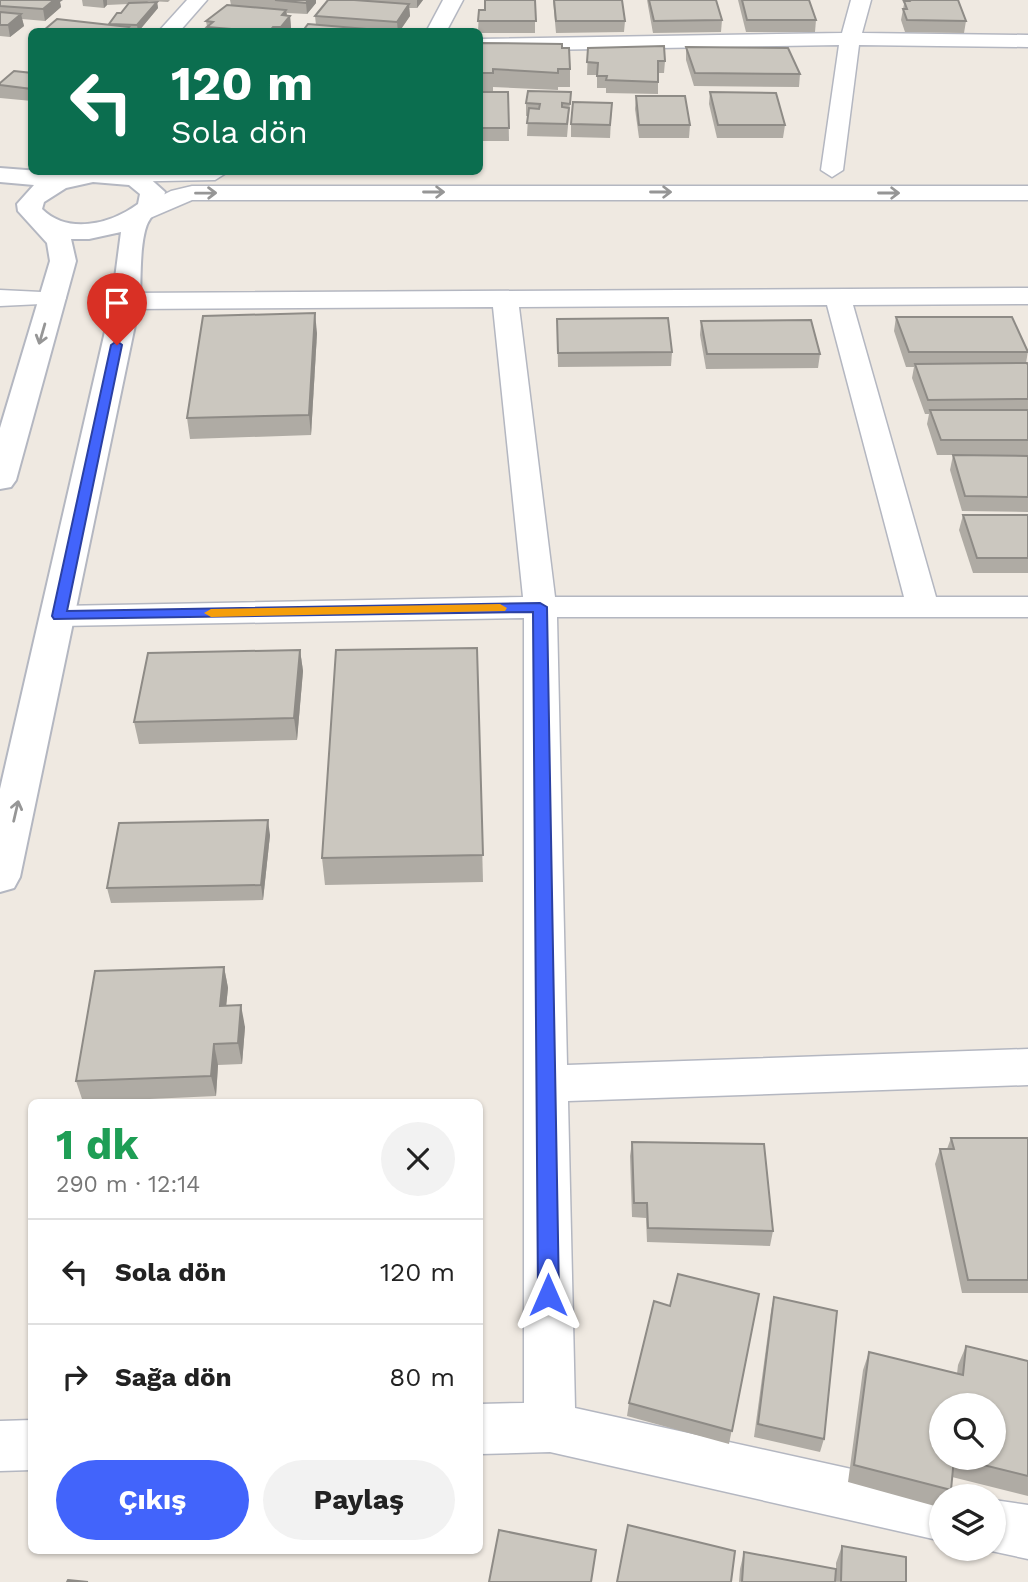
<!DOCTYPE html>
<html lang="tr">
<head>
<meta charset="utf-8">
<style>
  body { margin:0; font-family:"Work Sans",sans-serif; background:#f2f2f2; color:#222; height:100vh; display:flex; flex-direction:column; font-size:26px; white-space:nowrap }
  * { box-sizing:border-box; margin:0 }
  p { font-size:23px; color:#767676 }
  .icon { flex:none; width:38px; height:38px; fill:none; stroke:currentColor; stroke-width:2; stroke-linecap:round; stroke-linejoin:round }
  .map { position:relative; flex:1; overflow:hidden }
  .sheet { position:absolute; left:28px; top:1099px; width:455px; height:455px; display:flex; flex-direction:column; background:#fff; border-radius:10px; box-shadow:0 2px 5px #0004 }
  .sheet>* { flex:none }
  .banner { position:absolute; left:28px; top:28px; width:455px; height:147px; border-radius:10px; box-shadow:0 2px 5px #0004; background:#0b6e4f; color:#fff; overflow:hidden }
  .fabs { position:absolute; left:929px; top:1393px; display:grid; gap:14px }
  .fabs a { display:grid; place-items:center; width:77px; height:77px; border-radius:50%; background:#fff; box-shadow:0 2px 5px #0004; font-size:35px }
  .pin { position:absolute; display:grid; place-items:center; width:60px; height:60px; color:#fff; margin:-72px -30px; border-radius:50% 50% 50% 0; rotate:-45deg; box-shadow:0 0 7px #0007 }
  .pin .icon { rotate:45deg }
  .me { position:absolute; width:77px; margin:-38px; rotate:0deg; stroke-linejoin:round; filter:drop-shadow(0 0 5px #0008) }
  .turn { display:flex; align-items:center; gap:24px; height:147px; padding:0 28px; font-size:32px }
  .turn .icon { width:91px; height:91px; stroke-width:2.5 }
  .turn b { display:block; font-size:49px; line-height:60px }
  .round { display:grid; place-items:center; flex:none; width:74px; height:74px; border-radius:37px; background:#f2f2f2 }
  .summary { display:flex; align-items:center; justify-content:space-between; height:119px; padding:0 28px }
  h1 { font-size:42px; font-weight:700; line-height:52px; color:#1e9e55 }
  .action { display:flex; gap:14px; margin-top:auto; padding:14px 28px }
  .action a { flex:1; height:80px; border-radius:42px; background:#4264fb; color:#fff; font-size:28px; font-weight:700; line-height:80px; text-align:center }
  .action a+a { background:#f2f2f2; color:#222 }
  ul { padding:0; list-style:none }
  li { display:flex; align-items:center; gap:21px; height:105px; padding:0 28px; border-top:2px solid #e0e0e0 }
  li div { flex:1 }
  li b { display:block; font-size:26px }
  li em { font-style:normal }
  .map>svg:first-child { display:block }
</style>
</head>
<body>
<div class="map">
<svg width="1028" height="1582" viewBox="0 0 1028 1582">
  <rect width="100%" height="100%" fill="#efe9e1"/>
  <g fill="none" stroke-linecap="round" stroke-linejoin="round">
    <g stroke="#b4b7c1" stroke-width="3">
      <g id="street">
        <path d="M187,0h20l-28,32h-21z"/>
        <path d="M443,0h20l-17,32h-20z"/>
        <path d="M851,0h20l-9,33 166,2v12l-169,-2 -16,125 -11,7 -11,-7 18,-125 -359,6v-12l362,-6z"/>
        <path d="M100,172h125l1,1 -11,7 -106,2 -8,-2 -3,-5z"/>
        <path d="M192,186h836v14h-836l-49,21 -8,-2 -4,-5 4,-5 36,-18z"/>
        <path d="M1028,288v16l-175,1 83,292h92v20h-471l10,448 461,-16v36l-460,16 7,307 367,81 19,7h-19v45l-392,-89 -70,2v-50l44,-1v-785l-465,8 -12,-3 -4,-7 4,-7 12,-3 464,-9 -30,-290 -367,2 -9,-3 -4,-5 4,-5 9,-3zM827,305l77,292h-349l-36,-290z"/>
        <path d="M0,290l62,3 4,5 -4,5 -62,3z"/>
        <path d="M32,1420v50l-32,1v-50z"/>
        <path d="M994,1500l34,5v54l-46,-10h12z"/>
      </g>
    </g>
    <g stroke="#b4b7c1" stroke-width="4">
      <path id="secondary" d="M0,168l65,5 67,-1 14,3 19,17c-4,20 -6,14 -15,27 -11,15 -9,63 -10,82l-120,576 -6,11 -14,4v-103l112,-488 9,-69 -32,7h-18l5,22 -60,219 -5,7 -11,2v-61l50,-167 -3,-18 -29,-32 -1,-7 17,-19 -34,-3zM93,182l36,3 11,9 -2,10c-27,20 -70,31 -96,5l2,-7 22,-14z"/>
    </g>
    <use href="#street" fill="#fff" fill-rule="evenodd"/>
    <use href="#secondary" fill="#fff" fill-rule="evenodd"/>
  </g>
  <g fill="#afaba4">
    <path d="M0,0l60,2 1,5 -16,14 -23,-2 2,7 -14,11 -10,-1z"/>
    <path d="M82,0h88l-2,2 -19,-1 -2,1h10l1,6 -20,24h-93l-1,-2 65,-5 12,-12 7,-9 -21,1 -3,3 -21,-2z"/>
    <path d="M230,0h86v3l-9,11 -20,-1v3h3l1,12 -3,4h-80l-2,-11 25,-16z"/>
    <path d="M328,0h95l-6,8h-8l1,8 -11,16h-97l14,-7 -1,-9z"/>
    <path d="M535,0v33h-55v-1h-2l1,-22h6z"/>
    <path d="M553,0h69l3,21 -1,11 -68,1z"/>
    <path d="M647,0h69l6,20 -1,12 -68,1z"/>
    <path d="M738,0h71l7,20 -1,12h-69z"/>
    <path d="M902,0h56l8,21 -2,12 -59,-1 -4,-12 3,-16z"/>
    <path d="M480,43l82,5 8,21v18h-12v3l-65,-3v4h-13z"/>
    <path d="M686,47l114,27 -1,13 -105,-1 -8,-26z"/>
    <path d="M588,48l77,13 -1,12h-6v21l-52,-1v-5h-9v-13h-10z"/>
    <path d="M32,73v28l-32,-3v-15z"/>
    <path d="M480,92h28l1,49h-29z"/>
    <path d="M571,92l-4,45 -40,-1 1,-20h-2v-13z"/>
    <path d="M710,92l75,33 -2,13h-66l-8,-34z"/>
    <path d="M636,96l54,29 -1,13h-50l-4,-29z"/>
    <path d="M612,103l-2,35 -39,-1v-13z"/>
    <path d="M896,317l132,34 -2,12 2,2v90h-91l-10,-31 2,-10h-4l-13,-36 2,-11h-8l-12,-36z"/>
    <path d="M557,319l115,33 -1,14 -113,1z"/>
    <path d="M701,321l119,33 -2,14 -112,1 -6,-34z"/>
    <path d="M317,333l-6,102 -121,4 -3,-21z"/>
    <path d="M953,455l75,1v56l-66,-1 -12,-41z"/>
    <path d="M963,515h65v58h-55l-14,-43z"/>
    <path d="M477,648l6,234 -158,3 -3,-27z"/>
    <path d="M300,650l3,21 -6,69 -158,4 -5,-22z"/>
    <path d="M270,835l-7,65 -152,3 -4,-15z"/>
    <path d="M224,967l4,21 -2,18 19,21 -3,37 -24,1 -2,31 -133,6 -7,-21z"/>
    <path d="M951,1138h77v155h-66l-27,-129 5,-15h7z"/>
    <path d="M632,1142l141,89 -3,15 -123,-4 -1,-24 -14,-1 -2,-61z"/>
    <path d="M759,1294l-30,150 -102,-28 2,-13 41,-97z"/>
    <path d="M774,1297l50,142 -4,13 -66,-15 17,-126z"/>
    <path d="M966,1346l62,15v135l-76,-19 -1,13 -3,6h-6v12l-94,-26 15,-112 6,-18 88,22 1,-9z"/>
    <path d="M842,1546l64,36h-167l1,-13 4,-17 92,17v-6z"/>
  </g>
  <g fill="#8e8b86">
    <path d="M53,0h10l-3,2 1,5 -16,14 -2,-12z"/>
    <path d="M103,0h4v5l-3,3z"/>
    <path d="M308,0h8v3l-9,11 -1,-11z"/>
    <path d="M417,0h6l-6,8z"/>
    <path d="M157,2l1,6 -20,24 -1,-7z"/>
    <path d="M409,4l1,12 -11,16h-1l-1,-10z"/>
    <path d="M286,10l1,10 3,-4 1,12 -3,4h-7l1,-17z"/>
    <path d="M21,14l3,12 -14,11 -2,-12z"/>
    <path d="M315,313l2,20 -6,102 -2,-20z"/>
    <path d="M300,650l3,21 -6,69 -3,-22z"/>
    <path d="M268,820l2,15 -7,65 -2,-15z"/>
    <path d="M224,967l4,21 -4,39 -4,-21z"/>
    <path d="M241,1005l4,22 -3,37 -4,-21z"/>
    <path d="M214,1044l4,21 -2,31 -5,-20z"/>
  </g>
  <g fill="#cbc7bf" stroke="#8e8b86" stroke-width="2">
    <path d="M0,0h54l-11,9 -43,-3z"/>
    <path d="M275,0h33l-2,3z"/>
    <path d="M328,0h26l55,4 -12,18 -82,-6z"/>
    <path d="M485,0h50l1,21h-58l1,-11h6z"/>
    <path d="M554,0h68l3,21h-69z"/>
    <path d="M649,0h67l6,20 -68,1z"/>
    <path d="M742,0h67l7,20h-69z"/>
    <path d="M908,0h50l8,21 -59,-1 -4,-11h4l-3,-8h5z"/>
    <path d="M157,2l-20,23 -28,-1 8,-11h4l8,-10z"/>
    <path d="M227,5l59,5 -4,5 8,1 -9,11h-8l-4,5 -62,-5 6,-5 -7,-1z"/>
    <path d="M0,12l21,2 -13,11h-8z"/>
    <path d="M57,19l72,8 -5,5h-68l-12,-2z"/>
    <path d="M308,24l82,7 -88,1z"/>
    <path d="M480,43l82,1v4h7l1,21h-12v4l-65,-4v4h-13z"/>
    <path d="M664,46l1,15h-7v21l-52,-2 1,-4h-10l1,-13 -11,-1 1,-14z"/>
    <path d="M686,47l102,1 12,26 -105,-1z"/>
    <path d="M14,71l18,2v16l-32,-4v-2z"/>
    <path d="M528,91l43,1 -1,12 -8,-1v4l7,1 -2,16 -40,-1 2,-15 10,1 1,-5 -14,-1z"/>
    <path d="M480,92h28l1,36h-29z"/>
    <path d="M710,92l66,1 9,32h-67z"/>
    <path d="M636,96h49l5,29h-51z"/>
    <path d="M573,102l39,1 -2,22 -39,-1z"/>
    <path d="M315,313l-6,102 -122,3 16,-102z"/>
    <path d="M896,317h116l16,35h-119z"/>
    <path d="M668,318l4,34 -114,1 -1,-34z"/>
    <path d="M811,320l9,34h-113l-6,-33z"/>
    <path d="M1027,363l1,2v34l-100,1 -13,-36z"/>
    <path d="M930,410h98v30h-87z"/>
    <path d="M953,455l75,1v41l-63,-1z"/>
    <path d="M963,515h65v43h-51z"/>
    <path d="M477,648l6,207 -161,3 14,-208z"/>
    <path d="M300,650l-6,68 -160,4 14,-69z"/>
    <path d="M268,820l-7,65 -154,3 12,-65z"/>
    <path d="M224,967l-4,39 21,-1 -3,38 -24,1 -3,32 -135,5 19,-110z"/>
    <path d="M951,1138h77v142h-60l-28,-131h14z"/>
    <path d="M632,1142l132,2 9,87 -125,-3 -1,-25h-13z"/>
    <path d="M678,1274l81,20 -27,137 -103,-28 25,-102 16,5z"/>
    <path d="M774,1297l63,14 -13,128 -66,-15z"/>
    <path d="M966,1346l62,15v115l-73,-18h39v-53h-52v53h12l-3,32 -97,-25 15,-113 94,23z"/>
    <path d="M628,1525l107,26 -4,31h-114z"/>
    <path d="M499,1530l97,20 -5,32h-102z"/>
    <path d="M842,1546l64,11v25h-65z"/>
    <path d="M744,1552l92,17 -1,13h-93z"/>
    <path d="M68,1580l20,2h-21z"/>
  </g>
  <defs><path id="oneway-shaft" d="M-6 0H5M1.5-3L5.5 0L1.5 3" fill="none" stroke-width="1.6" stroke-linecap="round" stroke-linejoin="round" transform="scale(1.75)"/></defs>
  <g stroke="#969696">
    <use href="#oneway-shaft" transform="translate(434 192)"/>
    <use href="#oneway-shaft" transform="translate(661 192)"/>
    <use href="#oneway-shaft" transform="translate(206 193) rotate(-1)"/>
    <use href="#oneway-shaft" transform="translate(889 193)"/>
    <use href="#oneway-shaft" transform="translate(42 334) rotate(106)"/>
    <use href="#oneway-shaft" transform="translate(16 811) rotate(-77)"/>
  </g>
  <path fill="#4264fb" stroke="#2b41a3" stroke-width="2" d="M117,341l5,4 -55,266 473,-8 7,4 12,688 -3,7 -8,2 -7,-2 -3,-7 -5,-683 -479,7 -2,-3 59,-271z"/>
  <path fill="#f59e0b" d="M500,604l7,4 -2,3 -294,6 -7,-4 7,-4z"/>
</svg>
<div class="fabs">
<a><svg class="icon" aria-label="search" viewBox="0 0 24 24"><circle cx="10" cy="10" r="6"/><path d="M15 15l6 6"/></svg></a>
<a><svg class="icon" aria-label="layers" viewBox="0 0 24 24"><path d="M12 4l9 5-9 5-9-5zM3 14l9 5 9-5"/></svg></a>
</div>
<div class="pin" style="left:117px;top:345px;background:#d93025"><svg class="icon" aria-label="arrive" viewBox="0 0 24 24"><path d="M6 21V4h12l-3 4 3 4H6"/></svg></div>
<svg class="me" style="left:548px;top:1295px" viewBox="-20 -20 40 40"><path d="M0-17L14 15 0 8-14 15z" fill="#4264fb" stroke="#fff" stroke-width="4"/></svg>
<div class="banner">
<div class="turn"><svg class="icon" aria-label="left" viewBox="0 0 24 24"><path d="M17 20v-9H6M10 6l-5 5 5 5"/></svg><div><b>120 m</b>Sola dön</div></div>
</div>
<section class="sheet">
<div class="summary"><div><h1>1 dk</h1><p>290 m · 12:14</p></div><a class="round"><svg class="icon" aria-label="close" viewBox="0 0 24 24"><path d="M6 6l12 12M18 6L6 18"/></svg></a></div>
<ul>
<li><svg class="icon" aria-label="left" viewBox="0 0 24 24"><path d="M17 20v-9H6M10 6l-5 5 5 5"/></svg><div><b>Sola dön</b></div><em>120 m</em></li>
<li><svg class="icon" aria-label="right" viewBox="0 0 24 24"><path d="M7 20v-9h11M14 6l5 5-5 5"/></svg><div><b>Sağa dön</b></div><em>80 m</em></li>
</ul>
<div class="action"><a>Çıkış</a><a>Paylaş</a></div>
</section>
</div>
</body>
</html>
